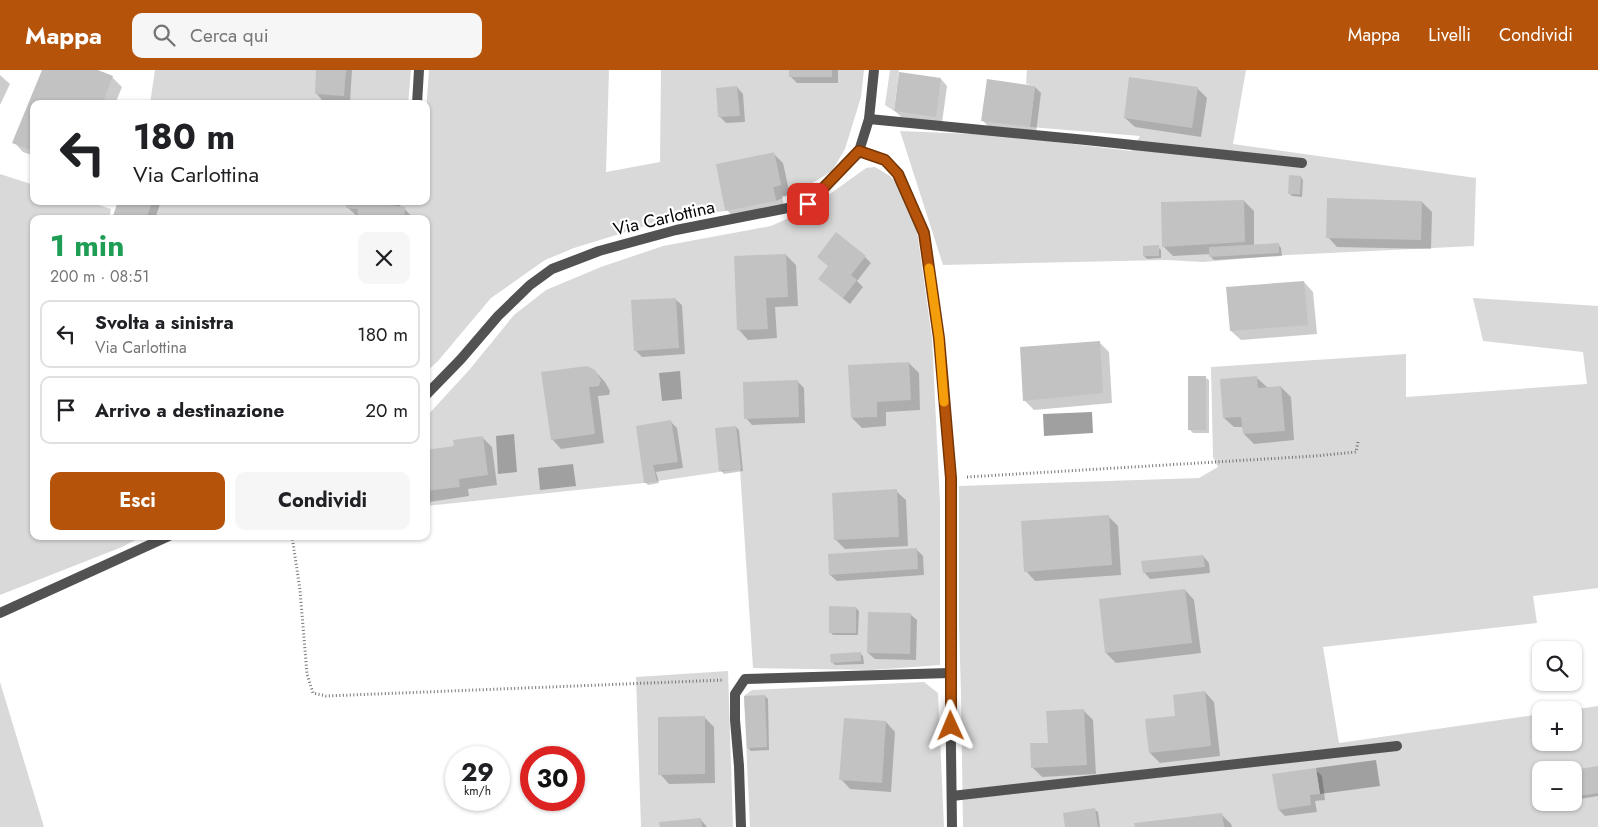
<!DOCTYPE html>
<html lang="it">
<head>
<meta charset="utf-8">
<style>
  body { margin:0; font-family:Jost,sans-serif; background:#f6f6f6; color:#202124; height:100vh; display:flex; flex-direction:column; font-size:19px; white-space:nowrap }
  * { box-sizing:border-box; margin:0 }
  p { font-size:16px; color:#757577 }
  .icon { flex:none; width:28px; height:28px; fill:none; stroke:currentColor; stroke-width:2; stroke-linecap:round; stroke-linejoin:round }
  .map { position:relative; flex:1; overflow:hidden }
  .side { position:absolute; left:30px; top:145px; width:400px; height:325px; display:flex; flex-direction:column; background:#fff; border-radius:10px; box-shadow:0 1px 4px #0004 }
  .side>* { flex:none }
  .banner { position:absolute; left:30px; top:30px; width:400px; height:105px; border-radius:10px; box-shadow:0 1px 4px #0004; background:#fff; color:#202124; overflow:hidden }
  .fabs { position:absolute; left:1532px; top:571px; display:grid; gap:10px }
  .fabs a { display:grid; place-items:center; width:50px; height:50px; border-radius:10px; background:#fff; box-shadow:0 1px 4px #0004; font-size:25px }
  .speed { position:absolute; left:445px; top:676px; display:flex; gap:10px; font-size:25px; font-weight:700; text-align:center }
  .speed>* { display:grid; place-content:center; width:65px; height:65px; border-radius:50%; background:#fff; box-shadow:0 1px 4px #0004; line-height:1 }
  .speed small { font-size:12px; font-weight:400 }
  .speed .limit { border:8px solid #d22; background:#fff; color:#111 }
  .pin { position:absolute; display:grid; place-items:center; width:42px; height:42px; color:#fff; margin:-21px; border-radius:10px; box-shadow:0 2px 8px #0006 }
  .me { position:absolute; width:55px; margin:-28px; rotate:359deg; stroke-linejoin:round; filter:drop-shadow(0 0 4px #0008) }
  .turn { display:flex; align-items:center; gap:18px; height:105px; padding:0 20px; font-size:22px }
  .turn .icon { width:65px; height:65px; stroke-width:2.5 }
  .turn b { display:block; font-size:35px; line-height:42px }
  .round { display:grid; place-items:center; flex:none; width:52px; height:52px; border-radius:10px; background:#f6f6f6 }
  .overview { display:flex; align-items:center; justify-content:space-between; height:85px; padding:0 20px }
  h1 { font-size:30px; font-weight:700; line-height:38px; color:#1e9e55 }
  .button { display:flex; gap:10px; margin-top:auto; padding:10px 20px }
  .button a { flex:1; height:58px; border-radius:10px; background:#b45309; color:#fff; font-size:20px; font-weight:700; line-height:58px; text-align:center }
  .button a+a { background:#f6f6f6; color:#202124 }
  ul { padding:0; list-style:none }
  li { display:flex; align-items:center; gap:15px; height:68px; margin:0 10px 8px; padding:0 10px; border:2px solid #e0e0e0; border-radius:10px }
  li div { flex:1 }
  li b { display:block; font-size:19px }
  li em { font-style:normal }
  header { display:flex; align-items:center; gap:30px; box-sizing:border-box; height:70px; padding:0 25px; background:#b45309; color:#fff }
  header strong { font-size:24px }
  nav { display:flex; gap:28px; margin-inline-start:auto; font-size:18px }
  .search { width:350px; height:45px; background:#f6f6f6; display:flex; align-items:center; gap:12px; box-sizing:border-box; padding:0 18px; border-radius:10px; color:#757577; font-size:19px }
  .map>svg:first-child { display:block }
</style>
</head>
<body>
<header>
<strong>Mappa</strong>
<div class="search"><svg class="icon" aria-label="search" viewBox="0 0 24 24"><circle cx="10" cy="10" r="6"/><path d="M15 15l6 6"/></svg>Cerca qui</div>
<nav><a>Mappa</a><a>Livelli</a><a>Condividi</a></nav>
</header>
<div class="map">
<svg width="1598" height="757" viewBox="0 0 1598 757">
  <rect width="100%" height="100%" fill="#fff"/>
  <g fill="#d9d9d9" fill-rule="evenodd">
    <path d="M155,0h256l-3,34h-258z"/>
    <path d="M429,0h180l-3,102 54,-10 1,-92h203l-3,27 -16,52 -13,22 -28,17 -28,13 -3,-14 8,-2 -7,-33 -57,12 8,47 -54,7 -97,30 -29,12 -54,38 -53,63 -12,11v-153h-280l6,-18h274v-90z"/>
    <path d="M890,0h9l-5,41 -9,-6z"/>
    <path d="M1027,0h219l-13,74 243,34 -2,68 -186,9 -85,7 -37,-2 -223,5 -43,-134 97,4 134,16 9,-15 -110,-9 5,-41 -9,-2z"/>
    <path d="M875,97l15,9 7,7 20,48 15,107 8,165v162l-68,5 -119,-2 -13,-199 -96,14 -218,23v-89l44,-48 44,-54 32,-25 55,-23 62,-21 108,-20 38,-17 57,-41z"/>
    <path d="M0,104l34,11v16h53l24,8 -2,10h-75v317h109l-21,11 -122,48z"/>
    <path d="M1473,228l125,8v282l-65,8 4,27 -214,24 16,96 202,-29v28h33v-32h-3l27,-4v121h-635l-2,-133 -2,-70v-138l240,-8 19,-11 -5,-10 -2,-90 195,-13v43l181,-13 -4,-32 -100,-11zM1541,700h33v32h-33z"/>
    <path d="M728,601l5,156h-92l-5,-150z"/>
    <path d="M0,612l44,145h-44z"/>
    <path d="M924,612l14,11 6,134h-194l-6,-131 8,-6z"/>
  </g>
  <g fill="#a0a0a0">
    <path d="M680,301l2,28 -20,2 -3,-28z"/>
    <path d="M1092,342l1,21 -49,3 -1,-22z"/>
    <path d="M514,364l3,38 -19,2 -2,-38z"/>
    <path d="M573,394l3,22 -36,4 -2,-22z"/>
    <path d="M1376,690l4,26 -60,8 -4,-26z"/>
  </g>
  <g fill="#0003">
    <path d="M43,0h51l18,7 10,10 -7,17h-81v52l-11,-4 -9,-10z"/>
    <path d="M317,0h35l-2,32 -28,-2 -6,-7z"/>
    <path d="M790,0h48v13h-41l-7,-7z"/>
    <path d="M0,5l10,9 -10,21z"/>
    <path d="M941,9l6,7 -5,37 -41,-6 -6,-6z"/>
    <path d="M737,17l6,7 2,28 -19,1 -6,-6z"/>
    <path d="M1035,17l6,6 -5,40 -47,-6 -6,-6z"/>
    <path d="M1197,18l10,10 -6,39 -66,-10 -10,-9z"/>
    <path d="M774,84l9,9 7,32 -8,1 3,15 -49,9 -9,-10z"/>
    <path d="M1301,107l2,3 -1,17 -10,-1 -3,-3z"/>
    <path d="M120,131h41l-6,18h-42z"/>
    <path d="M348,131h53l-1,7h4l10,11h-56v-2l-11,-10z"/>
    <path d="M1244,131l10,10v35l25,-1 2,3 1,8 -68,4 -3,-3v-3l-38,2 -10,-10z"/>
    <path d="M1422,132l10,10 -1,37 -94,-2 -9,-10z"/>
    <path d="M1158,177l3,3v8l-14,1 -3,-3z"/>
    <path d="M786,185l10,10 2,41 -23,1 2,31 -29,2 -9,-10z"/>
    <path d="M865,187l6,6 -14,18 6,6 -13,17 -30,-25z"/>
    <path d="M1304,212l9,10 4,42 -76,6 -10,-9z"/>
    <path d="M675,229l7,6 3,49 -43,3 -7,-7z"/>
    <path d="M1099,272l10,10 3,51 -78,7 -10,-10z"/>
    <path d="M909,293l10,10 1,37 -34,2v14l-24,2 -10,-10z"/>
    <path d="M595,301l10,11 5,9 -1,4 -11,1 6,47 -43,6 -9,-10z"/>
    <path d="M1206,308l3,2v53h-16l-3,-3z"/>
    <path d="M1257,308l10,9h14l10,10 3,43 -40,4 -10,-10 -1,-7h-9l-10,-9z"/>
    <path d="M797,311l7,7 1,35 -53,2 -6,-7z"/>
    <path d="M670,351l7,7 6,40 -27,4 3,11 -11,2 -3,-3z"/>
    <path d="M736,357l3,3 4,41 -19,3 -3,-3z"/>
    <path d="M482,367l10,10 5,38 -29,4 1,7 -40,6 -3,-3v-48l30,-4z"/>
    <path d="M896,421l10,9 2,46 -63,3 -10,-10z"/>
    <path d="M1108,446l10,10 3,49 -86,6 -9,-10z"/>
    <path d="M916,479l7,7 1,19 -87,6 -7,-6z"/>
    <path d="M1203,486l6,7 1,10 -60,6 -6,-7z"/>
    <path d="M1185,520l9,10 7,53 -85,10 -10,-10z"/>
    <path d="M856,538l3,3 -1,24h-25l-3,-3z"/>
    <path d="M910,544l7,6 -1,40 -41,-1 -7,-6z"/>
    <path d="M860,583l3,3 1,8 -29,1 -3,-3z"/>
    <path d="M1205,622l9,10 6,54 -60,7 -10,-10z"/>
    <path d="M765,626l3,3 1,51 -18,1 -3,-3z"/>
    <path d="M1083,640l10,10 3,54 -54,3 -10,-10 18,-23z"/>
    <path d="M704,647l10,10 1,56 -46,1 -9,-10z"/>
    <path d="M886,652l9,10 -4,60 -41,-3 -9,-10z"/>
    <path d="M1598,697v29l-24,4v-28z"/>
    <path d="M1315,699l7,7 3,24 -10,1 2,11 -32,4 -6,-6z"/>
    <path d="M1095,740l3,2 2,15h-33z"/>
    <path d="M1222,745l9,9 1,3h-96z"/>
    <path d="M701,750l6,7h-46z"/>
  </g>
  <g fill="#c2c2c2">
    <path d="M42,0h56l15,6 -11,28h-68v47l-22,-8z"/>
    <path d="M316,0h30l-2,26 -29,-2z"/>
    <rect x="789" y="0" width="43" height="7"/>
    <path d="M899,2l42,6 -5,39 -42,-6z"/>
    <path d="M1129,7l69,10 -6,41 -68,-10z"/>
    <path d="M987,9l48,7 -5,41 -49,-6z"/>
    <path d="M737,16l3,30 -22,1 -2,-29z"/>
    <path d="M774,82l7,33 -8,2 3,14 -51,10 -9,-47z"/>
    <path d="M1289,105l12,1 -1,18h-12z"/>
    <path d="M1327,128l95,3 -1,39 -95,-2z"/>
    <path d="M1244,130l1,42 -83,5 -1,-45z"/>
    <path d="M118,131h34l-6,18h-34z"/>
    <path d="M347,131h43v4l15,2 -1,12h-47l1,-10 -12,-1z"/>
    <path d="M836,162l30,24 -15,19 6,5 -14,18 -25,-19 10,-13 -11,-9z"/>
    <path d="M1279,173v10l-70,4v-10z"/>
    <path d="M1159,175v11h-16v-10z"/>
    <path d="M786,184l2,43 -22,1 2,31 -31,1 -3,-74z"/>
    <path d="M1304,211l4,44 -78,6 -4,-44z"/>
    <path d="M676,228l3,50 -45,3 -3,-51z"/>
    <path d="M30,253h4v23h-1z"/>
    <path d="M1100,271l3,52 -80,8 -3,-54z"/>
    <path d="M909,292l2,38 -34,2v15l-26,1 -3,-53z"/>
    <path d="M587,296l8,4 6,10 -2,6 -10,1 6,47 -44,6 -10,-68z"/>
    <rect x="1188" y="306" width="18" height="54"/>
    <path d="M1257,306l1,12 23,-2 4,45 -42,3 -2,-17 -18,1 -3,-39z"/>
    <path d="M798,310l1,37 -55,2 -1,-37z"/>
    <path d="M671,350l7,42 -25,3 4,16 -13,2 -8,-57z"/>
    <path d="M736,356l5,43 -22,2 -4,-43z"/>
    <path d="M483,366l5,39 -29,4 1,8 -34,4v-41l28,-4 -1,-6z"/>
    <path d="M897,419l2,48 -65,3 -2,-47z"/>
    <path d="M1109,445l3,50 -88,7 -3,-51z"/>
    <path d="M917,478l1,21 -89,6 -1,-21z"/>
    <path d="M1203,485l2,12 -62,6 -2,-12z"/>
    <path d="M1185,519l7,54 -87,10 -6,-54z"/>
    <path d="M829,536l27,1v26h-27z"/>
    <path d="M868,542l43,1 -1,41 -43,-1z"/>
    <path d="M861,582v9l-30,2 -1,-9z"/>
    <path d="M1205,621l6,55 -62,7 -4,-34 30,-3 -2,-21z"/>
    <path d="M765,625l2,52 -20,1 -3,-52z"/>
    <path d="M1084,639l3,56 -56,3 -1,-25h18l-2,-32z"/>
    <path d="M705,646v58l-47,1v-58z"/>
    <path d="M844,648l42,3 -4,62 -43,-3z"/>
    <path d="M1598,696v27l-24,4v-27z"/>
    <path d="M1316,698l4,26 -10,1 1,10 -33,5 -6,-36z"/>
    <path d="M1095,738l3,19h-33l-2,-14z"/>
    <path d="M1222,743l2,14h-89l-1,-4z"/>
    <path d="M701,748l1,9h-42l-1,-5z"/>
  </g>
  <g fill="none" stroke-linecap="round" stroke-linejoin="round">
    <g stroke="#747474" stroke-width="3" stroke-dasharray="1 2.5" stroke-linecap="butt">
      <path d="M967,407l348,-21 41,-4 2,-10"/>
      <path d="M292,466l8,54 7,84 6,19 13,3 398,-16"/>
    </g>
    <g stroke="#525252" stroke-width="10">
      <path d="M417,34l2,-34"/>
      <path d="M869,49l217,21 216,23"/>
      <path d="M859,81l26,9 14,14 25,59 15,105 12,140 -1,195 2,154"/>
      <path d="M426,325l35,-36 37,-43 32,-31 22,-16 47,-18 77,-21 132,-26 51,-53 10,-32 5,-49"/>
      <path d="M0,543l169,-77"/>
      <path d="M952,726l445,-50"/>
      <path d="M741,757l-2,-61 -4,-46v-26l10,-15 205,-6"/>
    </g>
  </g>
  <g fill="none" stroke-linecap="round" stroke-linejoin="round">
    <g stroke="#753606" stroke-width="12">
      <path id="route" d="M808,134l51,-53 26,9 13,14 26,59 15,105 12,140v248"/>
    </g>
    <use href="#route" stroke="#b45309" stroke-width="9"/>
    <path stroke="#f59e0b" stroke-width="9" d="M929,198l10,70 5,64"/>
  </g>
  <g text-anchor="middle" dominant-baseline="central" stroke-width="4.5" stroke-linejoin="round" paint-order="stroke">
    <g font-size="18" fill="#000" stroke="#fff">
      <text transform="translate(664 148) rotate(-13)">Via Carlottina</text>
    </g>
  </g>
</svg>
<div class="fabs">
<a><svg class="icon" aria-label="search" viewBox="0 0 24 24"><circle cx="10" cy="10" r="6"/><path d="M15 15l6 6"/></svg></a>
<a>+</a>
<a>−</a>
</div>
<div class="speed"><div>29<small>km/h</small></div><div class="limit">30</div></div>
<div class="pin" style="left:808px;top:134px;background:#d93025"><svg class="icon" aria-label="arrive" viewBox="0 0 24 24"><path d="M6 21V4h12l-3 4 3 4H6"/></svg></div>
<svg class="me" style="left:951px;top:656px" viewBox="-20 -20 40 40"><path d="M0-17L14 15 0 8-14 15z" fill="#b45309" stroke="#fff" stroke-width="4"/></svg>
<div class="banner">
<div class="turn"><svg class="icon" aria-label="left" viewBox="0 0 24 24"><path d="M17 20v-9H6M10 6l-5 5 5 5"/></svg><div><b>180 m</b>Via Carlottina</div></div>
</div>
<section class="side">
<div class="overview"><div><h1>1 min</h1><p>200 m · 08:51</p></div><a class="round"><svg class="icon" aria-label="close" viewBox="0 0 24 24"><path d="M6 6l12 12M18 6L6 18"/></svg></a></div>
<ul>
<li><svg class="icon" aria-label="left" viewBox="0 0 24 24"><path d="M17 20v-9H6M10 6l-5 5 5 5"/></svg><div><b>Svolta a sinistra</b><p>Via Carlottina</p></div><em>180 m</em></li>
<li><svg class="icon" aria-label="arrive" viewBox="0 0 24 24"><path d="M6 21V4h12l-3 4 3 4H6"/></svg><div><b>Arrivo a destinazione</b></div><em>20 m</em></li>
</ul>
<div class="button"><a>Esci</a><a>Condividi</a></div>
</section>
</div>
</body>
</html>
